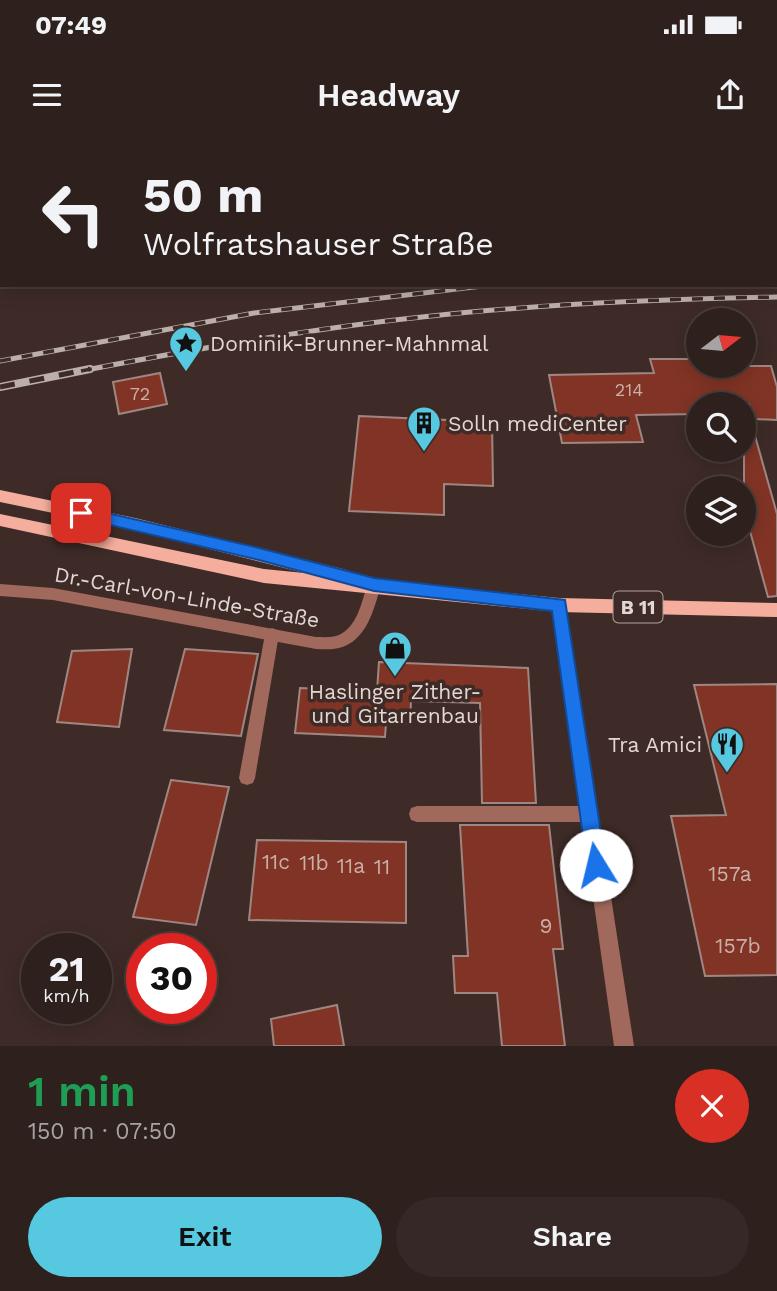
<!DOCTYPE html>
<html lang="en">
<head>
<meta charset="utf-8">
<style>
  body { margin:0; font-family:"Work Sans",sans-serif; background:#362826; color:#f1f3f6; height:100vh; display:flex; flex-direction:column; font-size:26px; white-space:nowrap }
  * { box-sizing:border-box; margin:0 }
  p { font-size:23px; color:#a7a3a4 }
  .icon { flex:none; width:38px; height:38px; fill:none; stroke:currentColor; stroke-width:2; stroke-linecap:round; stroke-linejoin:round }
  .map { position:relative; height:906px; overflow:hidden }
  .drawer { display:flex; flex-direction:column; background:#2e201d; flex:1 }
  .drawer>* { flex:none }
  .top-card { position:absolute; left:0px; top:0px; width:777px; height:147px; box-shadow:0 4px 18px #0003,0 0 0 2px #493e3b; background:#2e201d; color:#f1f3f6; overflow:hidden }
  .needle { width:46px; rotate:74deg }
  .buttons { position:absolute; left:686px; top:168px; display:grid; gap:14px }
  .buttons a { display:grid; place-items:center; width:70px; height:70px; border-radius:50%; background:#2e201d; box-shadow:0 4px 18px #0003,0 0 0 2px #493e3b; font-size:35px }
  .speed { position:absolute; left:21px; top:793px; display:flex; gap:14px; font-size:35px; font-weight:700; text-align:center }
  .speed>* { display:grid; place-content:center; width:91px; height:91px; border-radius:50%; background:#2e201d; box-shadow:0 4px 18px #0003,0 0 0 2px #493e3b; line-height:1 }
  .speed small { font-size:18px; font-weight:400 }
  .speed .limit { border:10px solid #d22; background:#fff; color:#111 }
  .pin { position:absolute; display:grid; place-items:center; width:60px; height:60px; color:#fff; margin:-30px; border-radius:14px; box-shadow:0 4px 10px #0006 }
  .me { position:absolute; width:77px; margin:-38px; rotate:351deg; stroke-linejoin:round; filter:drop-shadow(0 0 5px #0008) }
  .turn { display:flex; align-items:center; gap:24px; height:147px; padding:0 28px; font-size:32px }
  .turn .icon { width:91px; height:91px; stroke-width:2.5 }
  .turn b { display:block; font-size:49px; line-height:60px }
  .round { display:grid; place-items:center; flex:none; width:74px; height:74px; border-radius:37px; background:#362826 }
  .head { display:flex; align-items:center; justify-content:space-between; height:119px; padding:0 28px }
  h1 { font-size:42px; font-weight:600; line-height:52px; color:#1e9e55 }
  .primary-button { display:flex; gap:14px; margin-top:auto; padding:14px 28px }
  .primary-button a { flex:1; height:80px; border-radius:42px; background:#56c9e0; color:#111; font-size:28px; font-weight:600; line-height:80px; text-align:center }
  .primary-button a+a { background:#362826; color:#f1f3f6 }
  .status { display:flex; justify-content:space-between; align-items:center; height:49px; padding:0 35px; background:#2e201d; direction:ltr }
  .status svg { height:19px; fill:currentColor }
  header { display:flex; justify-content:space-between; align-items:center; height:91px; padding:0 28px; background:#2e201d; font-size:32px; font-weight:600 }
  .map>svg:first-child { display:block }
</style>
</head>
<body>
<div class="status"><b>07:49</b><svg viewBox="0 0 49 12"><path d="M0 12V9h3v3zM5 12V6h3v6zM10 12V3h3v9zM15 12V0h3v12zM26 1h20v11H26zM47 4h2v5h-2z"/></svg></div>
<header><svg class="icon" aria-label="menu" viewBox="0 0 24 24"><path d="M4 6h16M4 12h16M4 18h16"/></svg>Headway<svg class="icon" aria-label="share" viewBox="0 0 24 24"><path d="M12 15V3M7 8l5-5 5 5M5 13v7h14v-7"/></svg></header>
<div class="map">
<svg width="777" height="906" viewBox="0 0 777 906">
  <rect width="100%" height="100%" fill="#3e2b27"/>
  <g fill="#813425" stroke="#9e8782" stroke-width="2">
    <path d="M650,219h46l2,7h73l6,21v33l-23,-1 -5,-15h-51v10l-62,1 7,27 -81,1 -13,-68 105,-2z"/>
    <path d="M160,233l7,31 -48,10 -6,-32z"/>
    <path d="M359,276l133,6 1,64 -49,-2v31l-95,-4z"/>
    <path d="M752,285l25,89v82l-9,1 -18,-66h-6v-105z"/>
    <path d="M132,509l-13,78 -62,-5 15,-71z"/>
    <path d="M185,509l73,5 -17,82 -77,-6z"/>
    <path d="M379,522l149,6 8,135h-54l-2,-100 -69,-2 -1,23 -24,-1 -1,14 -90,-4 5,-45 77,3z"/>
    <path d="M777,544v291l-72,1 -34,-160 55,-1 -32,-130z"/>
    <path d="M171,640l58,7 -33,138 -63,-8z"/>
    <path d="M460,685h89l14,124h-10l12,97h-63l-5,-53h-42l-2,-37h15z"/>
    <path d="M257,700l149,2v81l-157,-3z"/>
    <path d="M337,865l7,41h-70l-3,-27z"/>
  </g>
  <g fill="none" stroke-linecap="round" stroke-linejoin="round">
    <g fill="#a1685c" fill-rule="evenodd">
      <path d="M272,488l5,2 2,4 -24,144 -2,5 -6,2 -6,-2 -2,-5 26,-144 2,-4z"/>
      <path d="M417,666h171l6,2 2,6 -2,6 -6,2h-171l-6,-2 -2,-6 2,-6z"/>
    </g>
    <g fill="#a1685c" fill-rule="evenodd">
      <path d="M441,0h8l1,2h-9z"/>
      <path d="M748,0h9l1,2h-9z"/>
      <rect x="775" y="2" width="2" height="6"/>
      <path d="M775,16l2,1v6l-2,-1z"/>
      <path d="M374,439l5,2 2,4c-7,24 -14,56 -42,63 -8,2 -16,1 -23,1l-263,-49 -53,-4v-12l53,4 263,49c7,0 16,1 23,-2 18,-8 23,-33 28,-50l2,-4z"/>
      <path d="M559,459l5,2 2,4 68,441h-20l-62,-441 2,-4z"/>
    </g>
    <g fill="#a1685c" fill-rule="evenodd">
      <path d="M87,0h9l-10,2z"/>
      <rect x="0" y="62" width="2" height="6"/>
    </g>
    <path fill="#f5ae9e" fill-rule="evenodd" d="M0,350l135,28 208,51 6,2 2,7 208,20 218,5v14l-218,-5 -295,-29 -264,-57v-12l264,55 40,4 -169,-43 -135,-28z"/>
    <g stroke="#bcafab" stroke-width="5">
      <g id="rail-far1">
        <path d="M0,221l254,-48 237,-28"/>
        <path d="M81,231c113,-22 227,-42 341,-54 118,-13 236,-18 355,-20"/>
      </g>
    </g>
    <g stroke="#bcafab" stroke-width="8">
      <path id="rail" d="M0,247l90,-18"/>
    </g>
    <use href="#rail-far1" stroke="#3e2b27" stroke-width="3.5" stroke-dasharray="11" stroke-linecap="butt"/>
    <use href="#rail" stroke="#3e2b27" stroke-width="5" stroke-dasharray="15" stroke-linecap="butt"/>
  </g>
  <path fill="#1a73e8" stroke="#114b97" stroke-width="2" d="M81,367l178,41 115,30 191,22 41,265 -3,7 -7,3 -7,-3 -2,-7 -35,-254 -178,-20 -115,-31 -183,-43 -2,-4z"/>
  <defs>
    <g id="sight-pin" transform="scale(1.75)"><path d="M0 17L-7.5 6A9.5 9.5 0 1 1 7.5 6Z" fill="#56c9e0" stroke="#3e2b27"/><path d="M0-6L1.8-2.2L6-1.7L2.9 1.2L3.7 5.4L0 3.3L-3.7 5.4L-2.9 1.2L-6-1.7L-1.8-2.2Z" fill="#111"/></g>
    <g id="building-pin" transform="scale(1.75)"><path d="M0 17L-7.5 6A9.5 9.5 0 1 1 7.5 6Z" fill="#56c9e0" stroke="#3e2b27"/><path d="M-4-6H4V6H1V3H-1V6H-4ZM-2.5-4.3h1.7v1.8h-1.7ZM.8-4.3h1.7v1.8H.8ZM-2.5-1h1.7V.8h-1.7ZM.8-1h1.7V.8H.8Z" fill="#111"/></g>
    <g id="shop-pin" transform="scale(1.75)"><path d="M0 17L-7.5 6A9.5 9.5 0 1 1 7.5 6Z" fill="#56c9e0" stroke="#3e2b27"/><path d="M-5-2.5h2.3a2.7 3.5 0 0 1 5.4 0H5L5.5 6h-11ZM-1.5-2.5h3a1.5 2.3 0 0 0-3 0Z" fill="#111"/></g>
    <g id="restaurant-pin" transform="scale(1.75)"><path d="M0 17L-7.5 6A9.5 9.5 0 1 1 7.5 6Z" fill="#56c9e0" stroke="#3e2b27"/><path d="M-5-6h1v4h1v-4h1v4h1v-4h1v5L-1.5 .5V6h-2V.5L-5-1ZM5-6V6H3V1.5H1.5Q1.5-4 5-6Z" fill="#111"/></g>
  </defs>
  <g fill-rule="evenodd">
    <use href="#sight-pin" x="186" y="203"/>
    <use href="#building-pin" x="424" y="283"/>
    <use href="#shop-pin" x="395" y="508"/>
    <use href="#restaurant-pin" x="727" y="604"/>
  </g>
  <g text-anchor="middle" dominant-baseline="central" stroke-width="7" stroke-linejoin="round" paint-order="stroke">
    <g font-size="18" fill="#caaea8">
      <text x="629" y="249">214</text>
      <text x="140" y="253">72</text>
    </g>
    <rect fill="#3e2b27" stroke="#b2a3a0" stroke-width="2" x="613.5" y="451.5" width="49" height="31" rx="5"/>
    <g font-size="19" font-weight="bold" fill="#e3d7d4">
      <text x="638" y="467">B 11</text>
    </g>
    <g font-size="21" fill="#e3d7d4" stroke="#3e2b27" text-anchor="start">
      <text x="210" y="203">Dominik-Brunner-Mahnmal</text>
      <text x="448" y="283">Solln mediCenter</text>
      <text x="395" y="551" text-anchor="middle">Haslinger Zither-<tspan x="395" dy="24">und Gitarrenbau</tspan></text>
      <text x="702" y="604" text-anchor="end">Tra Amici</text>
    </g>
    <g font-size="21" fill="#e3d7d4" stroke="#3e2b27">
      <text transform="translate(187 457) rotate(10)">Dr.-Carl-von-Linde-Straße</text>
    </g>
    <g font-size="21" fill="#caaea8">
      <text x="276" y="721">11c</text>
      <text x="314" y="722">11b</text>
      <text x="351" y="725">11a</text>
      <text x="382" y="726">11</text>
      <text x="730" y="733">157a</text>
      <text x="546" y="785">9</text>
      <text x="738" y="805">157b</text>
    </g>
  </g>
</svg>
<div class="buttons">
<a><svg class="needle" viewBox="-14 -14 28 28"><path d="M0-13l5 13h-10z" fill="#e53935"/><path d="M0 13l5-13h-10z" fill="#a7a3a4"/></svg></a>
<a><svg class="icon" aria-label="search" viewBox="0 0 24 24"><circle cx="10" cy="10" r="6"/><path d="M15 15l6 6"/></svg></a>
<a><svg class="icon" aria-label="layers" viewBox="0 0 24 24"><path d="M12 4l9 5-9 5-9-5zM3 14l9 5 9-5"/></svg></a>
</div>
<div class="speed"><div>21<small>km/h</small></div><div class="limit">30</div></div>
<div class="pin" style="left:81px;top:373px;background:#d93025"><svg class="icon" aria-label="arrive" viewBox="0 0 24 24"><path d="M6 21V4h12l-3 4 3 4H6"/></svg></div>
<svg class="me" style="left:596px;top:725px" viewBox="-20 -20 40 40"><circle r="19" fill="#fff"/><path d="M0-13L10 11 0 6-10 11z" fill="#1a73e8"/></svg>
<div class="top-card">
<div class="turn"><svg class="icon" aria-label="left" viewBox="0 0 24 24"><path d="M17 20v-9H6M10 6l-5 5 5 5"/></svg><div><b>50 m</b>Wolfratshauser Straße</div></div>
</div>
</div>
<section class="drawer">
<div class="head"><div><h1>1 min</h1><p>150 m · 07:50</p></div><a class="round" style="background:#d93025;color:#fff"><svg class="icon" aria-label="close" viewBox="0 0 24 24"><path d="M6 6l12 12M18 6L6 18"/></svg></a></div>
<div class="primary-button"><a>Exit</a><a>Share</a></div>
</section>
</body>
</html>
